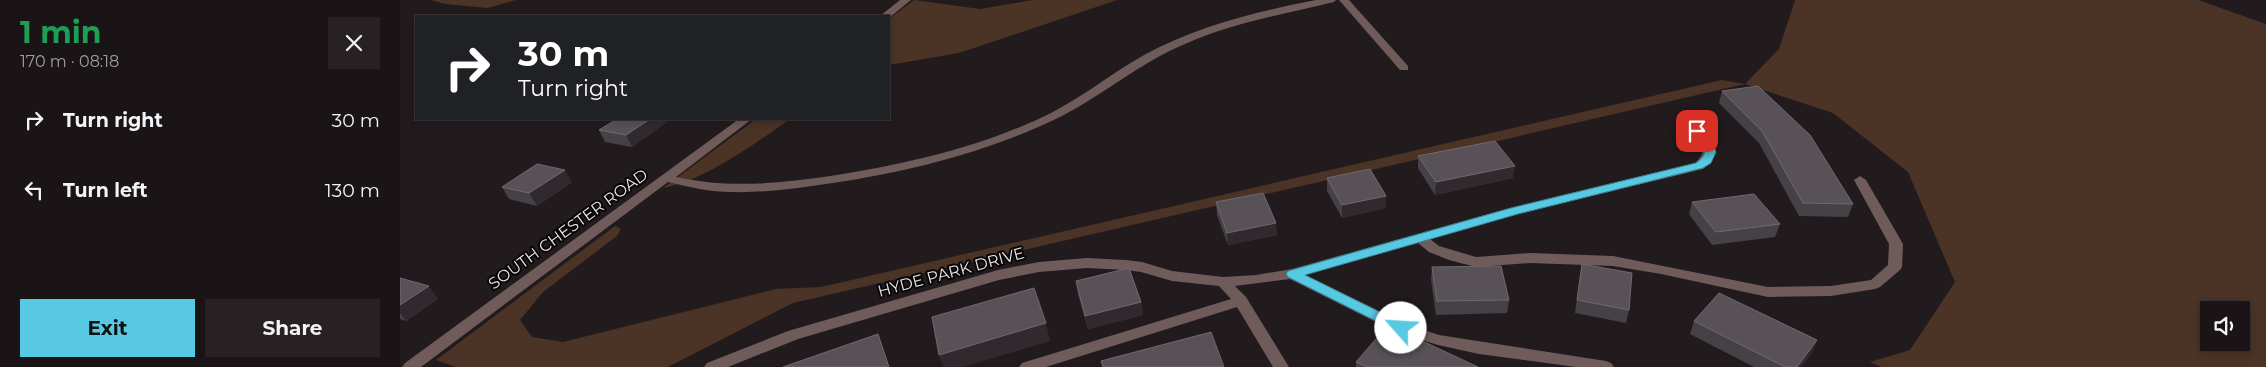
<!DOCTYPE html>
<html lang="en">
<head>
<meta charset="utf-8">
<style>
  body { margin:0; font-family:Montserrat,sans-serif; background:#272123; color:#f1f3f6; height:100vh; display:flex; flex-direction:column; font-size:19px; white-space:nowrap }
  * { box-sizing:border-box; margin:0 }
  p { font-size:16px; color:#9f9ea1 }
  .icon { flex:none; width:28px; height:28px; fill:none; stroke:currentColor; stroke-width:2; stroke-linecap:round; stroke-linejoin:round }
  .map { position:relative; flex:1; overflow:hidden }
  .sheet { display:flex; flex-direction:column; background:#1a1416; width:400px }
  .sheet>* { flex:none }
  .hud { position:absolute; left:15px; top:15px; width:475px; height:105px; border-radius:0px; box-shadow:0 2px 8px #0003,0 0 0 1px #383335; background:#202124; color:#fff; overflow:hidden }
  .tools { position:absolute; left:1800px; top:301px; display:grid; gap:10px }
  .tools a { display:grid; place-items:center; width:50px; height:50px; border-radius:0px; background:#1a1416; box-shadow:0 2px 8px #0003,0 0 0 1px #383335; font-size:25px }
  .pin { position:absolute; display:grid; place-items:center; width:42px; height:42px; color:#fff; margin:-21px; border-radius:10px; box-shadow:0 2px 8px #0006 }
  .me { position:absolute; width:55px; margin:-28px; rotate:296deg; stroke-linejoin:round; filter:drop-shadow(0 0 4px #0008) }
  .turn { display:flex; align-items:center; gap:18px; height:105px; padding:0 20px; font-size:22px }
  .turn .icon { width:65px; height:65px; stroke-width:2.5 }
  .turn b { display:block; font-size:35px; line-height:42px }
  .round { display:grid; place-items:center; flex:none; width:52px; height:52px; border-radius:0px; background:#272123 }
  .overview { display:flex; align-items:center; justify-content:space-between; height:85px; padding:0 20px }
  h1 { font-size:30px; font-weight:700; line-height:38px; color:#1e9e55 }
  .button { display:flex; gap:10px; margin-top:auto; padding:10px 20px }
  .button a { flex:1; height:58px; border-radius:0px; background:#57c9e2; color:#111; font-size:20px; font-weight:700; line-height:58px; text-align:center }
  .button a+a { background:#272123; color:#f1f3f6 }
  ul { padding:0; list-style:none }
  li { display:flex; align-items:center; gap:15px; height:70px; padding:0 20px }
  li div { flex:1 }
  li b { display:block; font-size:19px }
  li em { font-style:normal }
  main { display:flex; flex:1; min-height:0 }
  .map>svg:first-child { display:block }
</style>
</head>
<body>
<main>
<section class="sheet">
<div class="overview"><div><h1>1 min</h1><p>170 m · 08:18</p></div><a class="round"><svg class="icon" aria-label="close" viewBox="0 0 24 24"><path d="M6 6l12 12M18 6L6 18"/></svg></a></div>
<ul>
<li><svg class="icon" aria-label="right" viewBox="0 0 24 24"><path d="M7 20v-9h11M14 6l5 5-5 5"/></svg><div><b>Turn right</b></div><em>30 m</em></li>
<li><svg class="icon" aria-label="left" viewBox="0 0 24 24"><path d="M17 20v-9H6M10 6l-5 5 5 5"/></svg><div><b>Turn left</b></div><em>130 m</em></li>
</ul>
<div class="button"><a>Exit</a><a>Share</a></div>
</section>
<div class="map">
<svg width="1866" height="367" viewBox="0 0 1866 367">
  <rect width="100%" height="100%" fill="#221b1d"/>
  <g fill="#4b3326" fill-rule="evenodd">
    <path d="M31,0h85l-28,8 -43,-4z"/>
    <path d="M514,0l66,9 53,-9h84l-158,53 -70,12v-46z"/>
    <path d="M1395,0h403l68,24v343h-385l-11,-5 40,-12 45,-68 -47,-110 -75,-59 -88,-29 -952,219 -125,64h-212l-20,-7 179,-134 6,3 -4,7 -74,56 -23,28 12,17 31,5 213,-53 45,-2 901,-207 23,4 34,-35zM1809,310h32v32h-32z"/>
    <path d="M356,119h34c-32,23 -88,63 -127,69z"/>
  </g>
  <g fill="none" stroke-linecap="round" stroke-linejoin="round">
    <g fill="#6f5b5a" fill-rule="evenodd">
      <path d="M500,0h11l-22,18v-2h-9z"/>
      <path d="M916,0h20l-2,2c-50,12 -101,21 -149,42 -46,19 -83,52 -127,74 -71,34 -147,53 -225,65 -33,5 -67,10 -101,9 -22,0 -43,-5 -64,-10l-247,185h-19l3,-4 334,-244h13l-76,58c54,12 107,6 161,-2 74,-12 147,-29 214,-62 33,-17 61,-40 93,-58 53,-29 114,-44 172,-55z"/>
      <path d="M939,0h10l59,66v4h-8z"/>
      <path d="M1285,114c12,3 25,22 30,33l-3,13 -9,9 -185,45 -88,25 9,7 37,11 54,-4 83,3 155,31 63,-1 40,-6 17,-15 1,-21 -35,-64 6,-4 6,4 37,64 -1,23 -2,3 -20,17 -5,2 -44,7 -63,1 -107,-23 -48,-8 -83,-3 -54,4 -27,-7 -20,-8 -11,-9 -113,32 101,49 33,11 167,26 5,2 3,4h-38l-97,-13 -41,-9 -42,-13 -106,-53 -55,7 11,11 43,70h-16l-36,-60 -191,60h-27l3,-4 209,-64 -12,-13 -47,-5 -31,-9 -15,-2 -39,-2 -48,4 -40,8 -201,59 -70,28h-24l3,-4 81,-32 210,-61 41,-8 48,-4 39,2 16,2 30,9 51,6 33,-2 36,-6 218,-61 185,-45c20,-17 -5,-31 -16,-46z"/>
    </g>
  </g>
  <g fill="#464146">
    <path d="M1322,91l131,113 -5,13 -49,-1 -40,-73 -40,-40z"/>
    <path d="M215,119h56l-39,28 -27,-5 -6,-12 16,-10z"/>
    <path d="M1018,156l95,22 -78,17 -17,-27z"/>
    <path d="M927,178l59,18v12l-44,10 -15,-27z"/>
    <path d="M172,182l-35,24 -28,-7 -7,-12z"/>
    <path d="M816,202l61,33 -49,10 -11,-30z"/>
    <path d="M1292,202l88,22 -5,13 -63,8 -23,-31z"/>
    <path d="M1182,264l47,46 -3,13 -51,-10z"/>
    <path d="M1032,267l77,33 -2,13 -71,2 -5,-35z"/>
    <path d="M0,278l38,21 -32,22 -6,-2z"/>
    <path d="M676,281l65,21 2,13 -55,14 -10,-35z"/>
    <path d="M1294,321l123,19 -6,14 -10,13h-47l-64,-33z"/>
    <path d="M956,362l122,5h-122z"/>
  </g>
  <g fill="#302a2e">
    <path d="M250,119h21l-39,28 -6,-12z"/>
    <path d="M1115,166l-2,12 -78,17 1,-13z"/>
    <path d="M165,170l7,12 -35,24 -8,-13z"/>
    <path d="M986,196v12l-44,10v-13z"/>
    <path d="M876,223l1,12 -49,10 -1,-12z"/>
    <path d="M29,286l9,13 -32,22 -6,-8v-8z"/>
    <path d="M741,302l2,13 -55,14 -3,-13z"/>
    <path d="M646,323l4,18 -87,26h-20l-4,-12z"/>
    <path d="M1417,340l-6,14 -10,13h-4z"/>
  </g>
  <g fill="#585258" stroke="#6f6a6e">
    <path d="M1358,86l52,49 43,69 -50,-1 -41,-72 -40,-40z"/>
    <path d="M217,119h33l-24,16 -27,-5z"/>
    <path d="M1095,141l20,25 -79,16 -18,-26z"/>
    <path d="M137,164l28,6 -36,23 -27,-6z"/>
    <path d="M970,169l16,27 -44,9 -15,-27z"/>
    <path d="M863,193l13,30 -49,10 -11,-31z"/>
    <path d="M1354,194l26,30 -64,8 -24,-30z"/>
    <path d="M1182,264l50,9 -3,37 -52,-10z"/>
    <path d="M1101,266l8,34 -72,1 -5,-34z"/>
    <path d="M729,268l12,34 -56,14 -9,-35z"/>
    <path d="M0,278l29,8 -29,19z"/>
    <path d="M634,288l12,35 -107,32 -7,-38z"/>
    <path d="M1319,293l98,47 -20,27h-12l-91,-46z"/>
    <path d="M988,325l90,42h-111l-11,-5z"/>
    <path d="M811,332l13,35h-121l-2,-6z"/>
    <path d="M478,334l11,33h-106z"/>
  </g>
  <path fill="#57c9e2" stroke="#398393" d="M1297,128c9,3 17,15 19,24l-5,11 -8,5 -185,46 -213,61 101,50 2,3 -2,3h-10l-108,-54 -2,-3 2,-3 223,-63 185,-45c17,-12 5,-20 -4,-32z"/>
  <g text-anchor="middle" dominant-baseline="central" stroke-width="4" stroke-linejoin="round" paint-order="stroke">
    <g font-size="16" fill="#ece7e9" stroke="#090607">
      <text transform="translate(168 229) rotate(-36)">SOUTH CHESTER ROAD</text>
      <text transform="translate(551 272) rotate(-15)">HYDE PARK DRIVE</text>
    </g>
  </g>
</svg>
<div class="tools">
<a><svg class="icon" aria-label="sound" viewBox="0 0 24 24"><path d="M4 9h4l5-4v14l-5-4H4zM17 9q2 3 0 6"/></svg></a>
</div>
<div class="pin" style="left:1297px;top:131px;background:#d93025"><svg class="icon" aria-label="arrive" viewBox="0 0 24 24"><path d="M6 21V4h12l-3 4 3 4H6"/></svg></div>
<svg class="me" style="left:1001px;top:328px" viewBox="-20 -20 40 40"><circle r="19" fill="#fff"/><path d="M0-13L10 11 0 6-10 11z" fill="#57c9e2"/></svg>
<div class="hud">
<div class="turn"><svg class="icon" aria-label="right" viewBox="0 0 24 24"><path d="M7 20v-9h11M14 6l5 5-5 5"/></svg><div><b>30 m</b>Turn right</div></div>
</div>
</div>
</main>
</body>
</html>
